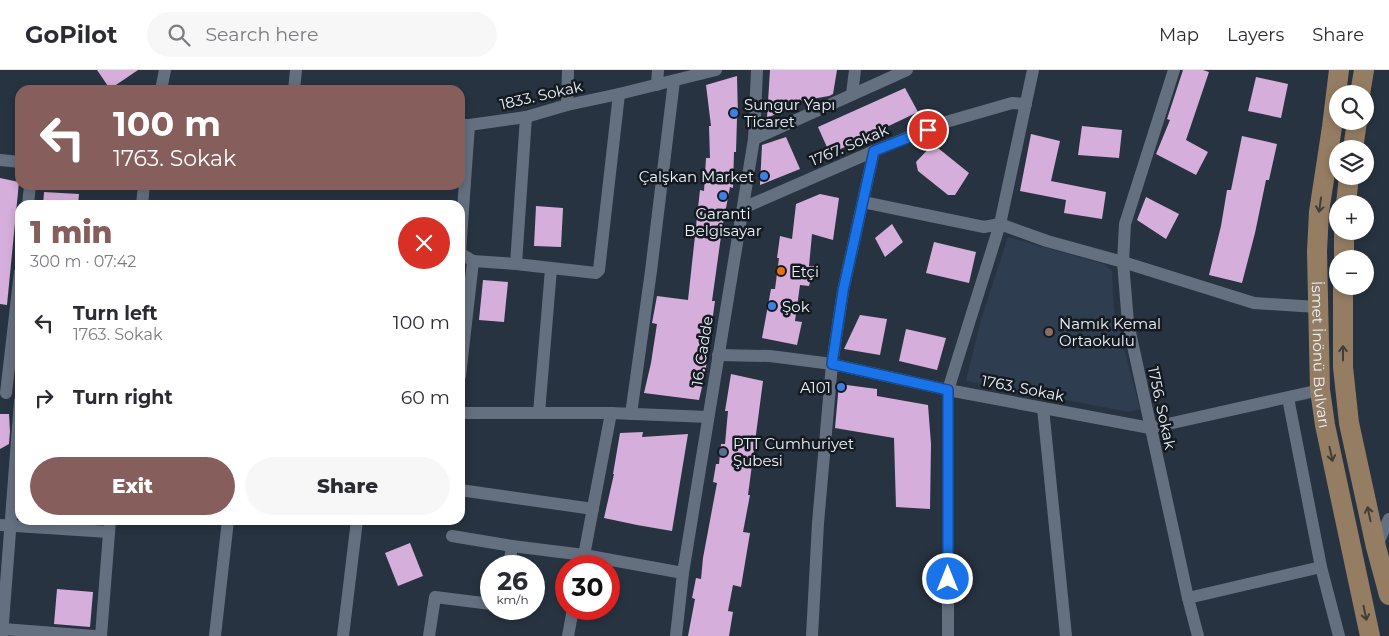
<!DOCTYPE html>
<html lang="en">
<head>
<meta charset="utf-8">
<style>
  body { margin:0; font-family:Montserrat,sans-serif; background:#f7f7f7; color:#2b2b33; height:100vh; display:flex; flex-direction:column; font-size:19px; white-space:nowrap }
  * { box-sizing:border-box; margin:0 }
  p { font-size:16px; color:#7c7c81 }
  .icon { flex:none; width:28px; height:28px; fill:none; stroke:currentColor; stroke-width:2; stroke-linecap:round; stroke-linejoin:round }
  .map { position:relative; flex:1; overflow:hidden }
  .side { position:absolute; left:15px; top:130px; width:450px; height:325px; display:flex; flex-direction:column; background:#fff; border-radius:15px; box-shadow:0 2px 8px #0003 }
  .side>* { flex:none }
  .guide { position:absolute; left:15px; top:15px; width:450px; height:105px; border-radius:15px; box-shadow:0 2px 8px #0003; background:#865e5c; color:#fff; overflow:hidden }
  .fabs { position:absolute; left:1329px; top:15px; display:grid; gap:10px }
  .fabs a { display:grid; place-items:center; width:45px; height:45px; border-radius:50%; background:#fff; box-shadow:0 2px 8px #0003; font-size:25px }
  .speed { position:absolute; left:480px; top:485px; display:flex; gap:10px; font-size:25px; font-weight:700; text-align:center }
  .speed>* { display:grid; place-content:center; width:65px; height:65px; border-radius:50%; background:#fff; box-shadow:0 2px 8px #0003; line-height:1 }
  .speed small { font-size:12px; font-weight:400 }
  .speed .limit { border:8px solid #d22; background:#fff; color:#111 }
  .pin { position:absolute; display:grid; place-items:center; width:42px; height:42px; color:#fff; margin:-21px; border:2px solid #fff; border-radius:50%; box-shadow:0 1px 5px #0007 }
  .me { position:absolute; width:55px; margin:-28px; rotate:0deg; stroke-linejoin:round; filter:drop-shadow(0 0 4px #0008) }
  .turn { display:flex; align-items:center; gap:18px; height:105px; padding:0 15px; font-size:22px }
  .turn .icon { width:65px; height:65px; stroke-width:2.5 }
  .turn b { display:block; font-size:35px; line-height:42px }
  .round { display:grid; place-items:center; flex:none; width:52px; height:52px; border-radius:26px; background:#f7f7f7 }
  .headline { display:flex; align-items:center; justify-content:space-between; height:85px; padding:0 15px }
  h1 { font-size:30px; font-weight:800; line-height:38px; color:#865e5c }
  .button { display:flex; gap:10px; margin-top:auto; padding:10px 15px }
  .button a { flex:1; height:58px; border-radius:30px; background:#865e5c; color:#fff; font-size:20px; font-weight:800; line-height:58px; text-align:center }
  .button a+a { background:#f7f7f7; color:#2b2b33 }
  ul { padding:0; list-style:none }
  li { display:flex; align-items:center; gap:15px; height:75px; padding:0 15px }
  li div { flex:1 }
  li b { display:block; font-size:19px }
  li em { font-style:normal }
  header { display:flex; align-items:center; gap:30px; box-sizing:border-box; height:70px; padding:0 25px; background:#fff; border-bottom:1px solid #e1e1e2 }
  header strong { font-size:24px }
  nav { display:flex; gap:28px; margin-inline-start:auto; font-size:18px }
  .search { width:350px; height:45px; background:#f7f7f7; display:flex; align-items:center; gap:12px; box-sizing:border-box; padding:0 18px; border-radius:28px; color:#7c7c81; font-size:19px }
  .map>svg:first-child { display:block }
</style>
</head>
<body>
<header>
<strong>GoPilot</strong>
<div class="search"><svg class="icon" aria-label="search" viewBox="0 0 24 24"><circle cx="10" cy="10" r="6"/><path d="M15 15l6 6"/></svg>Search here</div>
<nav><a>Map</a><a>Layers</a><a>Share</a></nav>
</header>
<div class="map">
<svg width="1389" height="566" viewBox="0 0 1389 566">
  <rect width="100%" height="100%" fill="#283341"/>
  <path fill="#2f3d50" d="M1008,167l96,27 8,7 2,39 26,99 -11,3 -163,-31 14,-58z"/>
  <g fill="#d6aedb">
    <path d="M97,0h41l-28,19z"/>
    <path d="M770,0h67l-4,24 -4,2 -29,5v2l-33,15z"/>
    <path d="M1183,0h20l6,2 -23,68 22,12 -12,23 -40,-21 14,-34 -3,-1z"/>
    <path d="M737,6l1,42h-1l-1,34h-2l-1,36 -3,-1 -8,42 -10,72h3l-10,73 -6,26 -55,-7 7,-30 6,-39 -5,-1 5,-27 31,4 12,-110 4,1 2,-33h4l-1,-32h2l-5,-41z"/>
    <path d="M1256,7l32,7 -7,34 -33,-7z"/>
    <path d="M905,18l13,24 -88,42 -12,-27z"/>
    <path d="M1082,56l40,4 -3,28 -41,-3z"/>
    <path d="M1031,64l29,7 -9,40 55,11 -4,27 -38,-6 2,-13 -46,-9z"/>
    <path d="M1242,66l35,8 -8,36h-3l-11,53 -13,50 -33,-8 12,-49 6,-36h4z"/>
    <path d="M786,67l14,32 -40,16 2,-40z"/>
    <path d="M933,74l36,29 -14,22h-7l-30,-24 -2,-9z"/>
    <path d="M0,108l19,4 -12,123 -7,-1z"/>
    <path d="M44,122l35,2 -1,11h-35z"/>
    <path d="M820,124l19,4 -6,42 -21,-6 -3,32h5l-5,20 -9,-1 -5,36 7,1 -5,23 -35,-7 9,-49h4l4,-31h-2l3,-22 12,3 4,-35z"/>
    <path d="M1146,127l33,17 -13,25 -29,-19z"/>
    <path d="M536,136l27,2 -2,39 -27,-1z"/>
    <path d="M892,154l11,18 -18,15 -10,-19z"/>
    <path d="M934,172l42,10 -7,31 -43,-10z"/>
    <path d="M483,210l25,2 -4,40 -25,-2z"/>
    <path d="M860,245l27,4 -7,36 -36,-6z"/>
    <path d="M906,259l40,9 -9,32 -38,-9z"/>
    <path d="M731,304l32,7 -15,114h2l-7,37 7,1 -9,54 -8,-2 -5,26 5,1 -4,24h-41l7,-37 -3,-1 4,-20 5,1 2,-21 14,-75 -4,-1 3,-18h3l2,-20h4l3,-33h-3z"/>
    <path d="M839,314l38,5v7l51,9 3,39 -1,65 -34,-2 -2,-69 -59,-10z"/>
    <path d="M0,344h9l1,17 -1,13 -9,5z"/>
    <path d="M643,362l-1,5 46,-3 -16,97 -35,-6 -33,-7 10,-44h-1l7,-41z"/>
    <path d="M410,473l13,33 -25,10 -13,-33z"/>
    <path d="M57,519l36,3 -3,35 -36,-3z"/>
  </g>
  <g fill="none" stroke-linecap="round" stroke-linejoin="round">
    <g stroke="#647080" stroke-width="12">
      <path d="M1174,0l-49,154 -2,38 5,61 60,275 10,38"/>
      <path d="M657,15l1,-15"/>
      <path d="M161,20l4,-20"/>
      <path d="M294,20l2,-20"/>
      <path d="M852,24l3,-24"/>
      <path d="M567,35l1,-35"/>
      <path d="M460,55h9l57,-8 41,-12 52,-11 97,-24"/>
      <path d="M754,69l153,-69"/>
      <path d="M0,90l20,2"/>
      <path d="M863,132l121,25 16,-3 47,17 76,21 131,41 63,4"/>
      <path d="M28,135l2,-20"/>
      <path d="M142,135l2,-20"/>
      <path d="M743,138l131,-57 72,-29 66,-19 14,1"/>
      <path d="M460,182l9,-127"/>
      <path d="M460,183l13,8 43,3 80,9 3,-3 20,-176"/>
      <path d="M516,194l10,-147"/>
      <path d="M718,285l52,1 62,8 116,26 202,38 170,-38"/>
      <path d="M460,306l13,-115"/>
      <path d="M6,323l14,-121"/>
      <path d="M1288,328l33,169 18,69"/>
      <path d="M1043,338l23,228"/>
      <path d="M460,343h151l97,4"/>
      <path d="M539,343l12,-144"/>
      <path d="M631,344l20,-143 23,-190"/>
      <path d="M460,420l133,19"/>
      <path d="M0,455l109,7"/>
      <path d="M452,466l60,10 72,9 99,18"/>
      <path d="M1376,477l13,-28"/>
      <path d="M509,496l3,-20"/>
      <path d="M582,496l29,-153"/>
      <path d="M1188,528l133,-31"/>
      <path d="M3,559l91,7"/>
      <path d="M2,566l18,-235"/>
      <path d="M101,566l9,-116"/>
      <path d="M215,566l13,-116"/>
      <path d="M343,566l14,-116"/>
      <path d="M429,566l6,-39 56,7"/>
      <path d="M568,566l5,-27"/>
      <path d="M676,566l7,-63 71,-434 3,-69"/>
      <path d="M812,566l6,-113 14,-159 11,-73 31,-140"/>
      <path d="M948,566v-246l52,-166 33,-154"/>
    </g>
    <g stroke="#957d63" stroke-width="20">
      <path id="s1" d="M1339,0l-7,57 -13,85 -2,39 3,139 5,35 45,211"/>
      <path d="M1360,24l4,-24"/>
      <path d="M1353,79l4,-28"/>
      <path d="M1346,134l3,-28"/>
      <path d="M1344,189v-28"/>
      <path d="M1343,216v81l6,56 27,124 13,48"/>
    </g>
  </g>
  <defs><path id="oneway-shaft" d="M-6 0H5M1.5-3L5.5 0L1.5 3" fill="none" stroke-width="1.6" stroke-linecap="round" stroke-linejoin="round" transform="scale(1.25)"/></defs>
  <g stroke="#423d38">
    <use href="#oneway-shaft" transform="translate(1320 135) rotate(98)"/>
    <use href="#oneway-shaft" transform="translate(1343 283) rotate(-90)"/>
    <use href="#oneway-shaft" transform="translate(1331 384) rotate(78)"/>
    <use href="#oneway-shaft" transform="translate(1369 444) rotate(-102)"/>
    <use href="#oneway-shaft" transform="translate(1365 543) rotate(78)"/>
  </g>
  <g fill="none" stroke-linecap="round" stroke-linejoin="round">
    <g stroke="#114b97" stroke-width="12">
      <path id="route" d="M928,60l-54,21 -31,140 -11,73 116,26v189"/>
    </g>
    <use href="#route" stroke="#1a73e8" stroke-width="9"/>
  </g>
  <g fill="#3f7fe0" stroke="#151a21" stroke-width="2">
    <circle cx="734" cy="43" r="5"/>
    <circle cx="764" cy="106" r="5"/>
    <circle cx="723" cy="126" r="5"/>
    <circle cx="772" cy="236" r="5"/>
    <circle cx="841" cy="317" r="5"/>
  </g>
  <circle fill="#e8710a" stroke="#151a21" stroke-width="2" cx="781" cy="201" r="5"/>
  <circle fill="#8d6e63" stroke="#151a21" stroke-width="2" cx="1049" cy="262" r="5"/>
  <circle fill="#5c6f8a" stroke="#151a21" stroke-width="2" cx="723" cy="382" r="5"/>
  <g text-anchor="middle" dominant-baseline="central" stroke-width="5" stroke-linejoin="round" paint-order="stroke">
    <g font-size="15" fill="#ebf2fb" stroke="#151a21">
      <text transform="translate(541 25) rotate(-13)">1833. Sokak</text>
      <text transform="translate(849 75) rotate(-23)">1767. Sokak</text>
      <text transform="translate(702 281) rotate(-81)">16. Cadde</text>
      <text stroke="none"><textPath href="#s1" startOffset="286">İsmet İnönü Bulvarı</textPath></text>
      <text transform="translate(1023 318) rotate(11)">1763. Sokak</text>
      <text transform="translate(1162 338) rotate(78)">1756. Sokak</text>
    </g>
    <g font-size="15" fill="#ebf2fb" stroke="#151a21" text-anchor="start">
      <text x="744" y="34">Sungur Yapı<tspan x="744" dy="17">Ticaret</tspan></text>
      <text x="754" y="106" text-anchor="end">Çalşkan Market</text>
      <text x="723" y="143" text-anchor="middle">Garanti<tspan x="723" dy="17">Belgisayar</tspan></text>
      <text x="791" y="201">Etçi</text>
      <text x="782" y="236">Şok</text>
      <text x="1059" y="253">Namık Kemal<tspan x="1059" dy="17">Ortaokulu</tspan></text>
      <text x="831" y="317" text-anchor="end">A101</text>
      <text x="733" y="373">PTT Cumhuriyet<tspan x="733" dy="17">Şubesi</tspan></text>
    </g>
  </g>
</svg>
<div class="fabs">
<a><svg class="icon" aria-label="search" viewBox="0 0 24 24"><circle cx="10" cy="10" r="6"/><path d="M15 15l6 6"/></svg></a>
<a><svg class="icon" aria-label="layers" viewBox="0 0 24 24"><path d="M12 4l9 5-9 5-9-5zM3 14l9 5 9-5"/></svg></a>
<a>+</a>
<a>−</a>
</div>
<div class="speed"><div>26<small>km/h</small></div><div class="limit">30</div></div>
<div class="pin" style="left:928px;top:60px;background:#d93025"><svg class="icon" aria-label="arrive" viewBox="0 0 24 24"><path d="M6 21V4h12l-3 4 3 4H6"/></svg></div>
<svg class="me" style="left:948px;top:509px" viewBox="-20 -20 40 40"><circle r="17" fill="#1a73e8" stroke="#fff" stroke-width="3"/><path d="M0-11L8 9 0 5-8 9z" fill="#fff"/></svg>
<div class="guide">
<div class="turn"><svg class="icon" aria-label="left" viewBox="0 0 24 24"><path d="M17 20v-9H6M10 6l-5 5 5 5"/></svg><div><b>100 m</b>1763. Sokak</div></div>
</div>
<section class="side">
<div class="headline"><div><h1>1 min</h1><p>300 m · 07:42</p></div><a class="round" style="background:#d93025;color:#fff"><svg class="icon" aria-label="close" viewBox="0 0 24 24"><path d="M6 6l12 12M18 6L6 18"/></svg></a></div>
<ul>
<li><svg class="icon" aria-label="left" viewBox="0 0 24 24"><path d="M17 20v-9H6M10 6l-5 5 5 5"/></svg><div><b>Turn left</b><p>1763. Sokak</p></div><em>100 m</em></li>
<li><svg class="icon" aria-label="right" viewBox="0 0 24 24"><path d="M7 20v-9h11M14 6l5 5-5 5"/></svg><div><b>Turn right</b></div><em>60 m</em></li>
</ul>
<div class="button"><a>Exit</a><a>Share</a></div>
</section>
</div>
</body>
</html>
